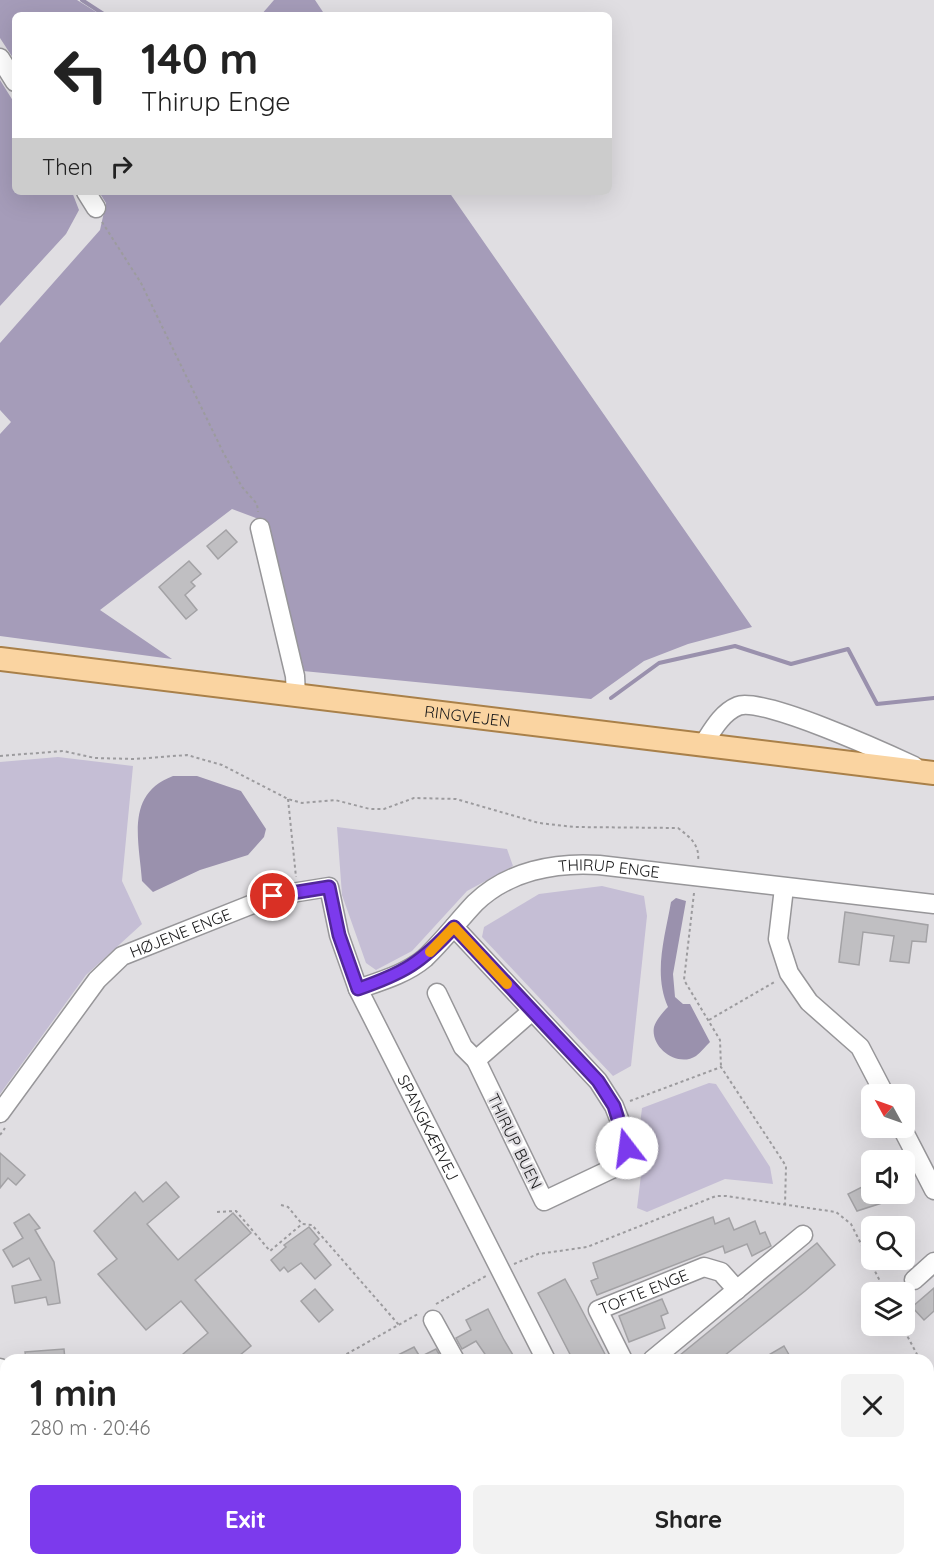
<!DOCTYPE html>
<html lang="en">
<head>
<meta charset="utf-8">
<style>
  body { margin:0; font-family:Quicksand,sans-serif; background:#f2f2f2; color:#222; height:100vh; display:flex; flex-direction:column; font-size:22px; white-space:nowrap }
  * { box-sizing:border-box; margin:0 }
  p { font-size:20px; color:#767676 }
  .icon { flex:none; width:33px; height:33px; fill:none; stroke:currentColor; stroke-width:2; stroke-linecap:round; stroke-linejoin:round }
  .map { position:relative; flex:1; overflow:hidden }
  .details { position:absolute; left:0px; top:1354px; width:934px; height:212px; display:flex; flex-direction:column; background:#fff; border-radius:18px 18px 0 0; box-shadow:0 6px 24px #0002 }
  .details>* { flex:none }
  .hud { position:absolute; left:12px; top:12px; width:600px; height:183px; border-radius:9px; box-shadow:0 6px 24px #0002; background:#fff; color:#222; overflow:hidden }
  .needle { width:39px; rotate:310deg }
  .tools { position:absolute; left:861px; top:1084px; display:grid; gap:12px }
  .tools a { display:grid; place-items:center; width:54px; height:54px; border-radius:9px; background:#fff; box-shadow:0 6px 24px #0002; font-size:30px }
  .pin { position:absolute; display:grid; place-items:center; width:51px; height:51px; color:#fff; margin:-26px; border:3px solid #fff; border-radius:50%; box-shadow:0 2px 6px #0007 }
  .me { position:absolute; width:66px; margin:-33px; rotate:345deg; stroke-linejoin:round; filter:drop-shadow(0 0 4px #0008) }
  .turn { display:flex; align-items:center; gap:21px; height:126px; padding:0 30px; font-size:27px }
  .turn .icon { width:78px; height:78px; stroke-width:2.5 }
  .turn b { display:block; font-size:42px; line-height:51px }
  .then { display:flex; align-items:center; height:57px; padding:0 30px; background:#0003; gap:12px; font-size:22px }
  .round { display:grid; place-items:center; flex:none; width:63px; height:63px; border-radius:9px; background:#f2f2f2 }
  .overview { display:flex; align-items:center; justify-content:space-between; height:102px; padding:0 30px }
  h1 { font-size:36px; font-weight:700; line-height:45px }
  .cta { display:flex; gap:12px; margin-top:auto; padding:12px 30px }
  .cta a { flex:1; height:69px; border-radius:9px; background:#7c3aed; color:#fff; font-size:24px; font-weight:700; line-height:69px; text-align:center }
  .cta a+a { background:#f2f2f2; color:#222 }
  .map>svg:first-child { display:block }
</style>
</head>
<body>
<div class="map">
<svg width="934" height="1565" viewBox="0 0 934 1565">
  <rect width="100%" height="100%" fill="#e0dee2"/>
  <g fill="#c5bed5">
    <path d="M58,757l75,9 -11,115 20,43 -56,51 -86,119v-332z"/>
    <path d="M337,827l170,22 6,17 -46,25 -55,60 -36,19 -10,-7 -24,-68z"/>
    <path d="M602,886l42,10 3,20 -16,150 -18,10 -131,-139 2,-10 55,-33z"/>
    <path d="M709,1083l7,1 54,83 3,17 -48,-5 -78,33 -10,-4 6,-49 -4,-26 3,-25z"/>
  </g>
  <g fill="#a59cb9">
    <path d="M0,0h77l24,15h-86v46l-15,-23z"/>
    <path d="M274,0h41l10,15h-64z"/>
    <path d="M0,80l15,24v88h57l7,18 -13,24 -66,72z"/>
    <path d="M99,192h350l303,435 -64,17 -44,17 -53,38 -288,-28 -39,-150 -32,-12 -132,101 72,49 -172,-23v-202l11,-12 -11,-12v-67l100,-113 6,-27z"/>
  </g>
  <g fill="#9a91ad">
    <path d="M173,776h24l44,15 25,38 -2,8 -16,18 -48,15 -47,22 -11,-11c-3,-41 -17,-87 31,-105z"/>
    <path d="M676,898l10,3 -13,73 2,23 8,7h7l20,38c-4,4 -9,10 -14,14 -18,12 -46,-8 -42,-29 2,-7 9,-15 14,-20 -15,-34 -3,-70 3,-105z"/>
  </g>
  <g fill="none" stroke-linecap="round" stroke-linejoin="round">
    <g stroke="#9a91ad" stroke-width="4">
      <path d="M82,0l23,15"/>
      <path d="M611,698l48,-35 76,-17 56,18 57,-15 29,55 57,-6"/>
    </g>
  </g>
  <g fill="#c0bfc2" stroke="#a3a2a5" stroke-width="1.5">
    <path d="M226,530l11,12 -19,17 -11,-13z"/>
    <path d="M189,561l12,13 -10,8 4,4 -10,9 12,15 -11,9 -27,-32z"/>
    <path d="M845,912l83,13 -2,17 -14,-1 -3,22 -19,-2 4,-25 -31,-4 -4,33 -20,-3z"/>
    <path d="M0,1153l25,22 -9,10 -8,-7 -8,10z"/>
    <path d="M166,1182l13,15 -32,27 31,36 55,-47 18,20 -56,47 56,66 -17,14h-58l32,-27 -27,-32 -35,29 -48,-56 19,-15 -23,-28 41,-39 8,10z"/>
    <path d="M872,1182v12h5l5,9 -25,8 -9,-17z"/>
    <path d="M29,1214l11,14 -5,2 19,32 6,41 -12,2 -2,-8 -31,6 -3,-17 29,-6 -12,-22 -16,9 -10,-17 20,-12 -9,-15z"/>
    <path d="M713,1217l2,7 14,-6 5,12 21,-9 5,13 5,-2 6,14 -19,10 -5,-12 -22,9 -2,-7 -126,49 -6,-14 7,-3 -5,-15z"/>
    <path d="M309,1227l10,12 -5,5 17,21 -16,14 -14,-16 -13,9 -4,-5 -4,4 -9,-11 15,-13 -2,-2z"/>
    <path d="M817,1243l18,22 -30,26 -86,69h-45z"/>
    <path d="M565,1279l10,18 33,63h-35l-29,-56 -6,-11z"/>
    <path d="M934,1288v23l-10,9 -12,-13z"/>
    <path d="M315,1289l18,21 -14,12 -18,-21z"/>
    <path d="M662,1299l6,14 -7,3 4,12 -36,14 -10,-26z"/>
    <path d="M488,1309l16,31 12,20h-27l-13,-19 -14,8 -6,-11 15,-8 -5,-10z"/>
    <path d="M784,1346l8,14h-32z"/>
    <path d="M414,1347l6,10 16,-8 6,10 -54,1z"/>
    <path d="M64,1349l1,11h-39l-1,-8z"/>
  </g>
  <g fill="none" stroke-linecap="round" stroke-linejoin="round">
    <g stroke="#979699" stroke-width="21">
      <g id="minor">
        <path d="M0,58l15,24"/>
        <path d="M86,192l10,16"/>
        <path d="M260,528l35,148 1,19"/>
        <path d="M702,746c10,-15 19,-33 36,-40 23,-10 148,47 176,60"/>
        <path d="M784,888l-6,51 11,34 20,29 51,45 25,48"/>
        <path d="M454,927l144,154 16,25 9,23 3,28 -6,8 -76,36 -68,-141 56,-49"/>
        <path id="s1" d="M358,989c23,-8 48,-15 67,-31 18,-17 33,-37 50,-55 33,-32 80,-41 124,-38l335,39"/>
        <path d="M437,993l26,54 13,13"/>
        <path id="s2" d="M0,1113l97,-133 25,-24 151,-60 56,-9 10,48 19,54 188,371"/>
        <path d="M902,1128l32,62"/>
        <path d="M914,1280l20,-18"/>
        <path d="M433,1320l22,40"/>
        <path id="s3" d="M623,1360l-25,-50 106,-43 17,5 16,18"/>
        <path d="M652,1360l151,-125"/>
        <path d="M0,1368v38"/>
        <path d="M186,1560l3,5"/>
        <path d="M649,1560l3,5"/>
        <path d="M837,1560l3,5"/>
        <path d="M437,1565l10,-5"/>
        <path d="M493,1565l9,-5"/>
        <path d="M715,1565l6,-5"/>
      </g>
    </g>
    <g stroke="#a98049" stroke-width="26">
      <g id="major">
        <path id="s4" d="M0,659l934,114"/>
      </g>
    </g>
    <g stroke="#9c9b9e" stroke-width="2" stroke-dasharray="3 3" stroke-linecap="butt">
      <path d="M102,222l39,61 82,169 19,35 15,17 1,8"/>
      <path d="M0,756l63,-5 32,7 40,1 52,-4 35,10 66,34 14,4 33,-3 35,9h14l30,-11 42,1 83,24 35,4 104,1c12,9 22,17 20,33"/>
      <path d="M288,799l8,78"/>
      <path d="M694,893l-10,87 36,60 1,27"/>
      <path d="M709,1020l67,-39"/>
      <path d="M630,1101l91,-34 65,99 -1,39"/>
      <path d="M0,1135l5,-7"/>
      <path d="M281,1205l7,2 14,17 10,1 87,100"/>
      <path d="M217,1212l19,-1 34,40 32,-27"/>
      <path d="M514,1264l24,-10 49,-7 129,-51h10l110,16 15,12 35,69"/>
      <path d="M436,1304l50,-28"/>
      <path d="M902,1326l18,34"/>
      <path d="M336,1360l82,-46"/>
      <path d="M928,1378l4,13 -4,5"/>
      <path d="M0,1495l6,-2"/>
      <path d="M928,1544l6,8"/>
      <path d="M0,1559l4,6"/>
      <path d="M327,1560l3,5"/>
      <path d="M40,1565l5,-5"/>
    </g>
    <use href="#minor" stroke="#fff" stroke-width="18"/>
    <use href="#major" stroke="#fad4a1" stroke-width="22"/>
  </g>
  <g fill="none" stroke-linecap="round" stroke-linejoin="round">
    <g stroke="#51269a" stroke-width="15">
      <path id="route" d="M273,896l56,-9 10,48 19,54c46,-16 63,-26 96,-62l144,154 16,25 13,42"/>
    </g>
    <use href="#route" stroke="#7c3aed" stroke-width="10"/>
    <path stroke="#f59e0b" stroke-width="10" d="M430,952l24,-25 53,57"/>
  </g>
  <g text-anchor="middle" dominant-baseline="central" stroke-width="4.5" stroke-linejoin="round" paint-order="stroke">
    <g font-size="16" fill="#19191a" stroke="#e0dee2">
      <text stroke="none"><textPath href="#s4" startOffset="471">RINGVEJEN</textPath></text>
      <text stroke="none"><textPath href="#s1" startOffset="292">THIRUP ENGE</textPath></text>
      <text stroke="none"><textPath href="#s2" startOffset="262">HØJENE ENGE</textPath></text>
      <text stroke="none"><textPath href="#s2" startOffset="680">SPANGKÆRVEJ</textPath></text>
      <text transform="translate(515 1141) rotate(64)">THIRUP BUEN</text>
      <text stroke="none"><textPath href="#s3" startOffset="105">TOFTE ENGE</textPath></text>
    </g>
  </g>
</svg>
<div class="tools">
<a><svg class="needle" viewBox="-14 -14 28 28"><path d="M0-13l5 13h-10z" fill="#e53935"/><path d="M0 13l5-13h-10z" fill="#767676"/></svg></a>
<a><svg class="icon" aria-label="sound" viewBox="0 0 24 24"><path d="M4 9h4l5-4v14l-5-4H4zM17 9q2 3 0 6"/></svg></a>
<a><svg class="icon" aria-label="search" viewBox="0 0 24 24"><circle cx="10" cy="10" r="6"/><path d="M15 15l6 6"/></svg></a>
<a><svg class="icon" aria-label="layers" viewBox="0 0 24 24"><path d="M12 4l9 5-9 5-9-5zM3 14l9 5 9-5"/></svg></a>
</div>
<div class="pin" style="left:273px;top:896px;background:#d93025"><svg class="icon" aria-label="arrive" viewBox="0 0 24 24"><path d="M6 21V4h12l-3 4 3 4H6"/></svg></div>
<svg class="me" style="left:627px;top:1148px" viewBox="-20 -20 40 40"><circle r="19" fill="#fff"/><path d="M0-13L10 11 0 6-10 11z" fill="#7c3aed"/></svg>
<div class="hud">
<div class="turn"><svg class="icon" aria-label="left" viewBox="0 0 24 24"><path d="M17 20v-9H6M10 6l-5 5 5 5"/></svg><div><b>140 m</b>Thirup Enge</div></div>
<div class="then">Then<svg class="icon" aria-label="right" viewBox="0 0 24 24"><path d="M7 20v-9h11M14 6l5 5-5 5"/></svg></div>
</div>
<section class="details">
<div class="overview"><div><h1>1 min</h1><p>280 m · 20:46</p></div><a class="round"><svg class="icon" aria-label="close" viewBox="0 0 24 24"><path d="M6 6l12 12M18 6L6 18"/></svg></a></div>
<div class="cta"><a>Exit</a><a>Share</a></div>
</section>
</div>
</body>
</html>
